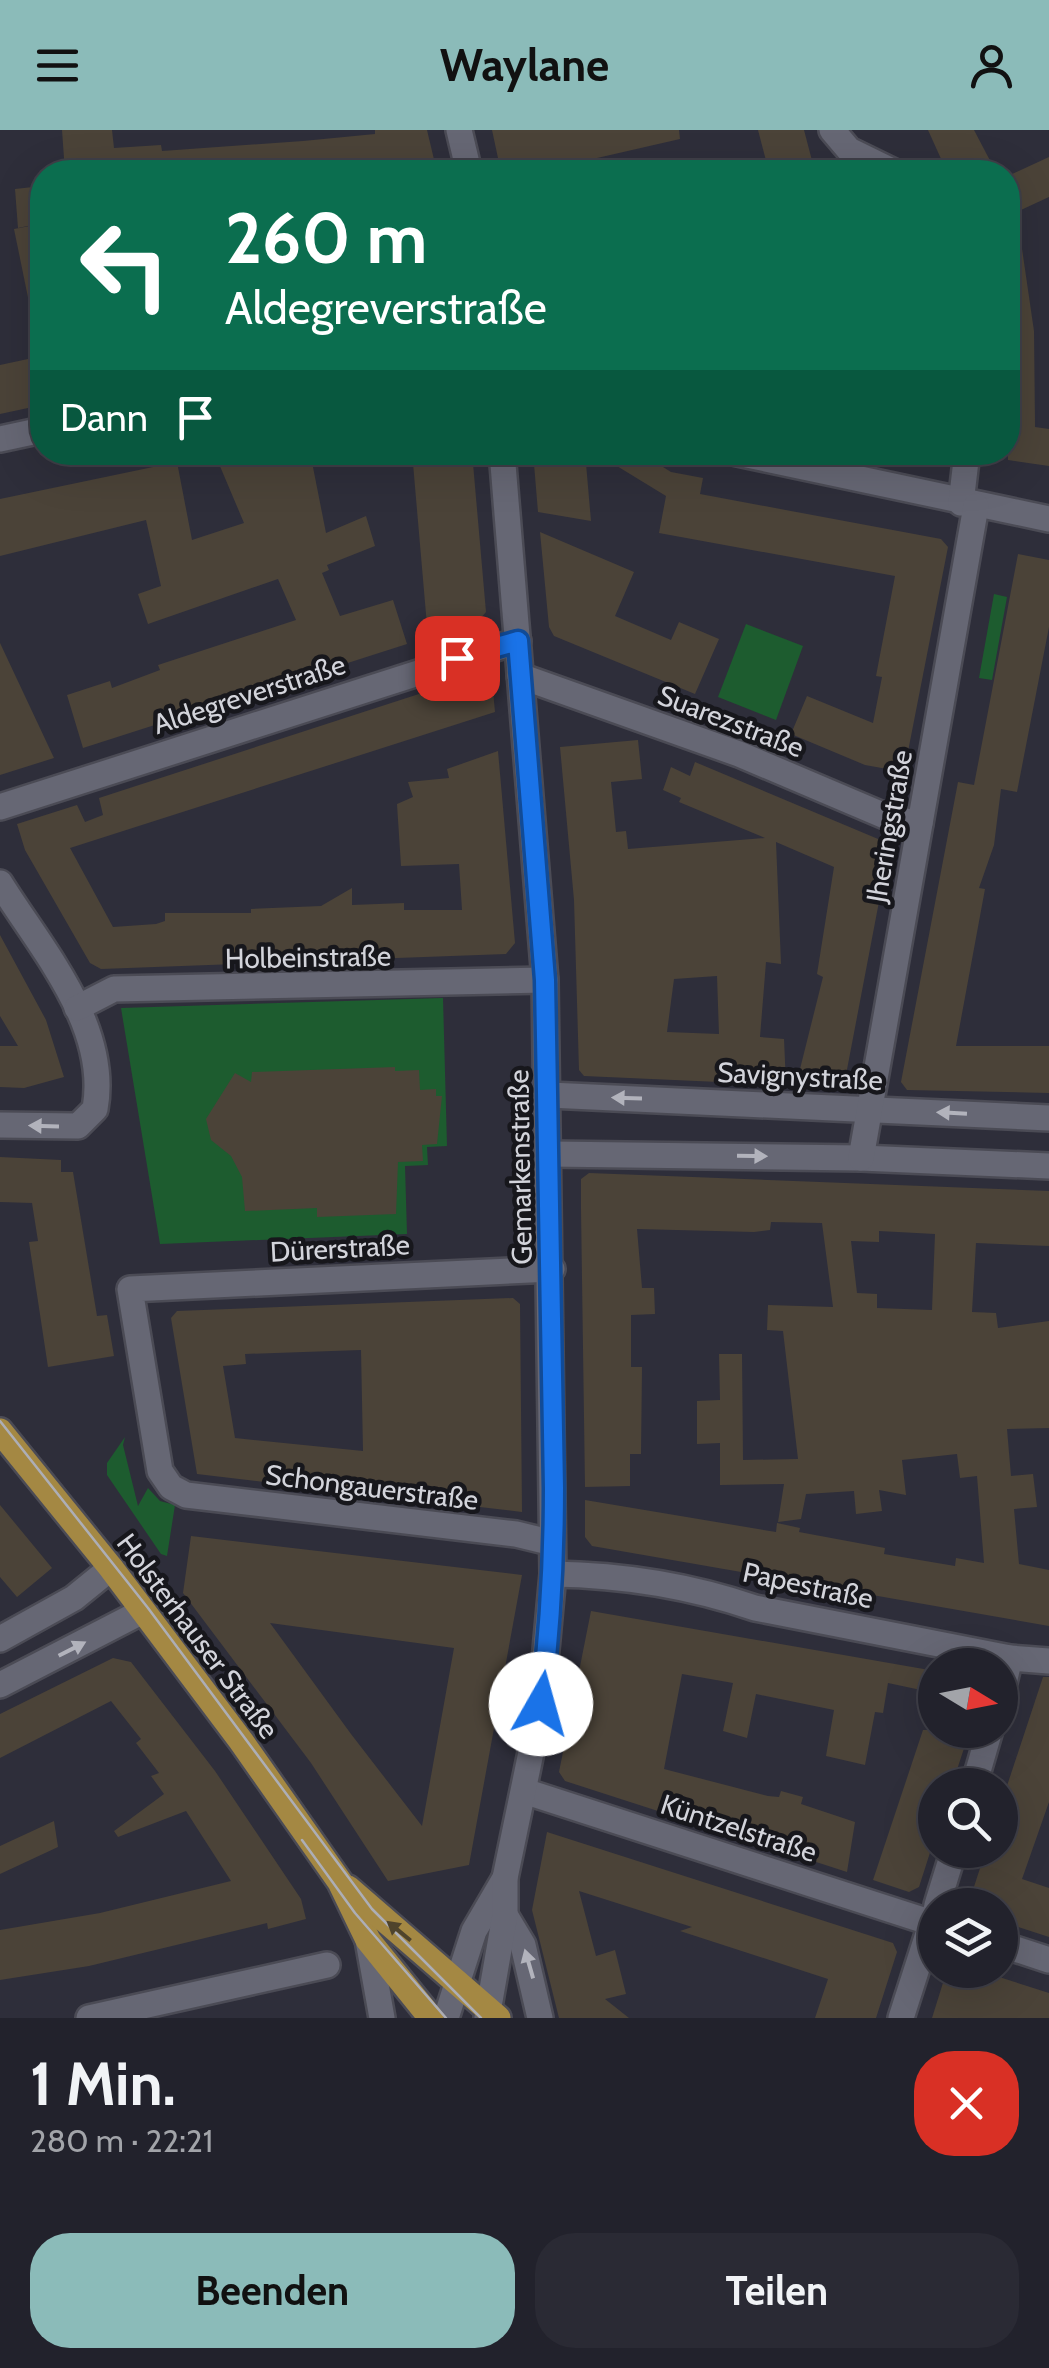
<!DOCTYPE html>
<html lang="de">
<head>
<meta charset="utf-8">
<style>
  body { margin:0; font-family:Cabin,sans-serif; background:#2a2a34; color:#f1f3f6; height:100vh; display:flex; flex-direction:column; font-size:38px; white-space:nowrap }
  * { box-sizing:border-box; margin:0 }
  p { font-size:32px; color:#a2a4a9 }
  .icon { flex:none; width:55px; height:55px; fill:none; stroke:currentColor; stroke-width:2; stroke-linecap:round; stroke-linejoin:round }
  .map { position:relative; height:1888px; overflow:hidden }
  .drawer { display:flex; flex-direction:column; background:#22222c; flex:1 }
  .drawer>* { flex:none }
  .hud { position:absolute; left:30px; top:30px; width:990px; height:305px; border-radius:40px; box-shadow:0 10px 40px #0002,0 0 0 2px #3f3f48; background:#0b6e4f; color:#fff; overflow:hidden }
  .needle { width:65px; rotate:100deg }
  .fabs { position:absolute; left:918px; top:1518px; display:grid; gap:20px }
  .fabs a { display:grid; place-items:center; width:100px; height:100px; border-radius:50%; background:#22222c; box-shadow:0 10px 40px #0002,0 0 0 2px #3f3f48; font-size:50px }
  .pin { position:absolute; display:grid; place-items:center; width:85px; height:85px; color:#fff; margin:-42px; border-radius:20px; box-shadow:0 5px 15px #0006 }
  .me { position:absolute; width:110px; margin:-55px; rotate:7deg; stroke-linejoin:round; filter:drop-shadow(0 0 8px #0008) }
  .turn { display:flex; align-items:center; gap:35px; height:210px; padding:0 30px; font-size:45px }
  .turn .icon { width:130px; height:130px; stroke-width:2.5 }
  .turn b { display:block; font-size:70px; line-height:85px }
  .then { display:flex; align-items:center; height:95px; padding:0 30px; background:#0003; gap:20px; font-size:38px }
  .round { display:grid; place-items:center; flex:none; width:105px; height:105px; border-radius:40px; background:#2a2a34 }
  .overview { display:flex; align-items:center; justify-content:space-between; height:170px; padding:0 30px }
  h1 { font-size:60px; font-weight:800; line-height:75px }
  .cta { display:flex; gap:20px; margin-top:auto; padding:20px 30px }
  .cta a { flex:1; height:115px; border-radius:40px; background:#8bbbb9; color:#111; font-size:40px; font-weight:800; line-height:115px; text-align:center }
  .cta a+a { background:#2a2a34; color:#f1f3f6 }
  header { display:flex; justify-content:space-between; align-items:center; height:130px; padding:0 30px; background:#8bbbb9; color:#111; font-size:45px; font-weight:800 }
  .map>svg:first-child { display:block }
</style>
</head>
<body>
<header><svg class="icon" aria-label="menu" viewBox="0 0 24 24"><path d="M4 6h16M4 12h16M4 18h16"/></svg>Waylane<svg class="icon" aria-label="person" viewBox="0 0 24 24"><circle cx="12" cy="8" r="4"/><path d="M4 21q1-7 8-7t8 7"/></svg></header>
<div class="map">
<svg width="1049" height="1888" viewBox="0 0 1049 1888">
  <rect width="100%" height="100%" fill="#2e2e3a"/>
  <g fill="#1d5c2f">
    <path d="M994,464l13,3 -15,83 -13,-2z"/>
    <path d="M746,494l57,22 -27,74 -58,-23z"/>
    <path d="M443,868l4,148 -20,1 1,18 -23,1 2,68 -247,10 -39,-236z"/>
    <path d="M125,1307l-2,8 15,61 10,-18 12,13 15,4 -8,51 -6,-2 -54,-79v-12z"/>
  </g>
  <g fill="#4b4338" fill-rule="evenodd">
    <path d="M62,0h50l2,18 47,-3 1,6 141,-10 72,-7v-4h52l10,42h-123l-1,-6 -89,6h-159z"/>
    <path d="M492,0h187l1,9 -144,33h-35z"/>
    <path d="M758,0h46l11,42h-46z"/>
    <path d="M928,0h46l22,42h-49z"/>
    <path d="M1049,27v40l-41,19v-40z"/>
    <path d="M42,56v37l-24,5 -3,-39z"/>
    <path d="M35,95l7,36v55l-10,1 -18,-88z"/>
    <path d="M1020,105l14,96 1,96 14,2v37l-41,-6v-224z"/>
    <path d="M42,226v49l-42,9v-49z"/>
    <path d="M214,322h96l16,81 40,-17 9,30 -48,19 2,5 -7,3 18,43 53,-16 14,44 -324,104 -16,-53 43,-14 2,7 48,-18 -2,-5 138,-45 -18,-41 -130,45 -10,-30 23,-8 -15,-66 -146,36v-57l177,-37 15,78 52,-17z"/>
    <path d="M412,322h60l14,160 -7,8 -51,17z"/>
    <path d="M533,322h52l6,69 -53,-9z"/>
    <path d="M594,322h45l32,20 32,6 -3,16 241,45 7,8 -44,225 -39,-7 -74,-31 16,-38 66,27 9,-46 -6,-1 19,-100 -236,-43 7,-37z"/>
    <path d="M540,402l94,40 -19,44 56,24 8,-18 40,17 -24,55 -141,-58 -5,-9z"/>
    <path d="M1018,424l31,6v67l-32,165 -16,-3 -7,56 -15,43 6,1 -29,157h93v47l-142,-3 -6,-8 57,-300 16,3z"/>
    <path d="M0,513l54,115 -54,17z"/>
    <path d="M484,544l8,6 3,32 -425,136 43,79 43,-3 9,-3v-8h86v-4l70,-3 31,-18v17l52,-2v7h58l-3,-46 -58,2 -4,-62 16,-7 -5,-15 41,-4 -2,-9 51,-18 17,192 -9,11 -405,15 -11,-6 -65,-113 -8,-26 60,-19 8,17 18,-7 -4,-17 323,-105 2,5 9,-2 -1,-6z"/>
    <path d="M638,610l4,39 -31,3 5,50 10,-1 2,18 137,-11 -86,-36 2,-4 -18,-8 8,-23 19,9 5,-14 195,82 -45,236 -7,7 -42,-2 27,-108 -6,-3 17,-107 -58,-25 5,122 -15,-2 -6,75 24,2 2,46 -202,-9 -5,-6 -5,-170 -14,-153zM717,846l2,58 -52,-2 7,-53z"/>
    <path d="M0,805l46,85 18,57 -40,11 -24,-1v-41h18l-18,-30z"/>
    <path d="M395,937v4l24,-1 1,20 16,-1v7h6l-5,48 -15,1 1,16 -25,1 -2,52 -79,3v-9l-72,3 -3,-34 -11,-21 -20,-16 -5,-21 29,-46 16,9 1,-10z"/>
    <path d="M0,1027l61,3v12h12l24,144 10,-1 7,41 -66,11 -19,-125 9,-1 -6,-38 -32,-1z"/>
    <path d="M589,1043l460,18v55l-73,-3 -4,69 24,1 2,15 51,-7v107l-42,1 4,47 22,-2 4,33 -23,2 5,55 30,6v56l-457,-80 -7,-9v-37l191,32 1,-9 23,5 -1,4 86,16 -1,6 71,12 1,-8 28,5 -7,-87 -17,2 -3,-24 -55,6 4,35 -27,-5 3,21 -26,3 -2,-23 -48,3 -5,25 -23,3 6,-38 -64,1v-42l-23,1v-43l23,-1 -1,-46h23l1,106 55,-1 -15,-128 -16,-1 1,-25 65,2 -11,-84 -51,-1 -1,8 -16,2 -117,-3 5,59h12l1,26 -24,1v52h11l-1,87h-11v32l-45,1 -4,-278v-30zM879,1101l56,3 -3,76 -55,-2v-14l-20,-1 -6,-52 28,1z"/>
    <path d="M513,1168l7,6 2,208 -325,-38 -26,-156 6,-7zM361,1220l2,101 -128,-13 -12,-72 23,-2 -1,-10z"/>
    <path d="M0,1375l52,63 -35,29 -17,-20z"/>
    <path d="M191,1406l331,39 -53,290 -81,16 -77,-118 -128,-170zM270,1493l184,25 -32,178 -71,-92z"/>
    <path d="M591,1481l344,60v22l-47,-10 -5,30 -8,-1 -10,53 -39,-9 8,-46 -78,-16 -9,44 -24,-7 10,-48 -51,-9 -18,95 104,27 11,1 2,-6 22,6 -2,7 54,18 -8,50 -282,-91 -6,-9z"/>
    <path d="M113,1528l18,4 84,109 86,128 5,20 -38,10 -1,-6 -178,43 -89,14v-50l100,-17 131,-32 -45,-70 -68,26 -4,-6 50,-37 -13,-18 8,-3 -23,-30 5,-4 -30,-38 -111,57v-44z"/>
    <path d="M1043,1547h6v125l-27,77 27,9v49l-49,-16v-16h-32l18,-55h14v-43z"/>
    <path d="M923,1600h47l-18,55h-17v52l-16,50 -10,5 -36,-12z"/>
    <path d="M54,1691l4,26 -58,27v-28z"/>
    <path d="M547,1702l346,111 4,9 -21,66h-61l13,-39 -148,-48 12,-4 -113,-36 17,65 19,-6 11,44 -21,5 24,19h-70l-27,-108z"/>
    <path d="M947,1840h30l72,23v25h-117z"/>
  </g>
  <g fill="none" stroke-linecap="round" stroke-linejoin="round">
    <g stroke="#4b4b55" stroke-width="30">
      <g id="minor">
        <path d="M459,0l10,42"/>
        <path d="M832,0l17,20 45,22"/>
        <path d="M0,309l42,-9"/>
        <path d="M733,322l316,67"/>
        <path d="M961,373l6,-51"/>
        <path d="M520,546l219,78 153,65 28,4"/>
        <path d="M0,677l518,-166"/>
        <path d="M0,753c41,66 110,143 95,226l-17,17 -78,-1"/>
        <path d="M77,878l37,-19 431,-9"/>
        <path d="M549,965l500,23"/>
        <path d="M550,1024l311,4 188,8"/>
        <path d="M861,1028l115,-652"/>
        <path d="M549,1412l-33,-8 -330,-39 -15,-8 -11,-16 -30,-182 422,-20"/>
        <path d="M553,1444c68,1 138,12 202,34l255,50 39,3"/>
        <path d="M0,1509l74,-41 37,-30"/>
        <path d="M0,1555l143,-74"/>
        <path d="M1000,1569l10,-41"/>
        <path d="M974,1655l16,-55"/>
        <path d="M524,1661l411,133"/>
        <path d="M937,1775l17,-55"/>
        <path d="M505,1785l18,30 17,73"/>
        <path d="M368,1810l14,78"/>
        <path d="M1000,1814l49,16"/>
        <path d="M89,1888l238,-53"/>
        <path d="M446,1888l28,-87 31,-53"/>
        <path d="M487,1888l18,-103v-37l36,-174 12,-130 -8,-594 -43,-528"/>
        <path d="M901,1888l34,-106"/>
      </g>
    </g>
    <g stroke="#4b4b55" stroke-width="30">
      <g id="major">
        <path d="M0,1301l111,137 130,173 99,141 28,58 63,78"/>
        <path d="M348,1758l150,130"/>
      </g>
    </g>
    <use href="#minor" stroke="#666774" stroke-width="25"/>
    <use href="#major" stroke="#a48843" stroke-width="25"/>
    <g stroke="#adaeb6" stroke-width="2.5">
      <path d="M0,1291l148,187 224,301 109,109"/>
      <path d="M302,1710l53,73 91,105"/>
    </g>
  </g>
  <defs><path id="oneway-solid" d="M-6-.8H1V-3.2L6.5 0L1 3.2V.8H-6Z" transform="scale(2.5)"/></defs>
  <g fill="#b2b3bc">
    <use href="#oneway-solid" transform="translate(627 968) rotate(-178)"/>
    <use href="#oneway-solid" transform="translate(952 983) rotate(-177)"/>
    <use href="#oneway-solid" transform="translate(44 996) rotate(-178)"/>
    <use href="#oneway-solid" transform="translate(752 1026) rotate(1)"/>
    <use href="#oneway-solid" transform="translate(72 1519) rotate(-27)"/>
    <use href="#oneway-solid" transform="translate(529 1834) rotate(-106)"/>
  </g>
  <use fill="#4f442c" href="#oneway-solid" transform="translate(399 1801) rotate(-141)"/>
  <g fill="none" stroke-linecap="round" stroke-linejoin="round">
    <g stroke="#114b97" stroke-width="25">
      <path id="route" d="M457,528l61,-17 27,339 9,508c0,73 -4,143 -13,216"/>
    </g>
    <use href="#route" stroke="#1a73e8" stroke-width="18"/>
  </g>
  <g text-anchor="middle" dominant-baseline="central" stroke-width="9" stroke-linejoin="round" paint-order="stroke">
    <g font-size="28" fill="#d3d4db" stroke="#17171c">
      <text transform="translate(249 564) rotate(-18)">Aldegreverstraße</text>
      <text transform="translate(731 591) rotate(21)">Suarezstraße</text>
      <text transform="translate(889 696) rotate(-80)">Jheringstraße</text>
      <text transform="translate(308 827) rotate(-1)">Holbeinstraße</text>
      <text transform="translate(800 946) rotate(3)">Savignystraße</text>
      <text transform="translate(520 1037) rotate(-91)">Gemarkenstraße</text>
      <text transform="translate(340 1118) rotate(-3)">Dürerstraße</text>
      <text transform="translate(372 1357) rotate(7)">Schongauerstraße</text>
      <text transform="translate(808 1455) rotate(12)">Papestraße</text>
      <text transform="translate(198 1506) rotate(53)">Holsterhauser Straße</text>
      <text transform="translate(739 1698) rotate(18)">Küntzelstraße</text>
    </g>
  </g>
</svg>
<div class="fabs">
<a><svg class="needle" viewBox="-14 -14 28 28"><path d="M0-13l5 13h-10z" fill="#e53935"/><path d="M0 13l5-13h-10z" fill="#a2a4a9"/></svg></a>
<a><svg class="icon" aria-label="search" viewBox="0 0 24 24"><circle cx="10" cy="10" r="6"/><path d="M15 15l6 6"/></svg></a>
<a><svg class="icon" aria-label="layers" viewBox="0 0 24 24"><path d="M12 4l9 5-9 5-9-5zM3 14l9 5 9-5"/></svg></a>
</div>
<div class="pin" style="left:457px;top:528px;background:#d93025"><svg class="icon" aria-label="arrive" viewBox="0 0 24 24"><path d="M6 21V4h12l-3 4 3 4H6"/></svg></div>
<svg class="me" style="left:541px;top:1574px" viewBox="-20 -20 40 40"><circle r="19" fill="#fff"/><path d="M0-13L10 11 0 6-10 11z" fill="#1a73e8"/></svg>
<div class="hud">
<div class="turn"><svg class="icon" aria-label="left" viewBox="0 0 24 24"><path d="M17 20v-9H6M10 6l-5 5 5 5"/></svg><div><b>260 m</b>Aldegreverstraße</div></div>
<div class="then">Dann<svg class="icon" aria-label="arrive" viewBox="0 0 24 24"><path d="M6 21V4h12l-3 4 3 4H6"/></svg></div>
</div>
</div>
<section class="drawer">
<div class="overview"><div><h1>1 Min.</h1><p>280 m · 22:21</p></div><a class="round" style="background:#d93025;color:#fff"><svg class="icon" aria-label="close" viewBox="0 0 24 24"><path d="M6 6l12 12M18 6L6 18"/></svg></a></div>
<div class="cta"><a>Beenden</a><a>Teilen</a></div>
</section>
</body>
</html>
